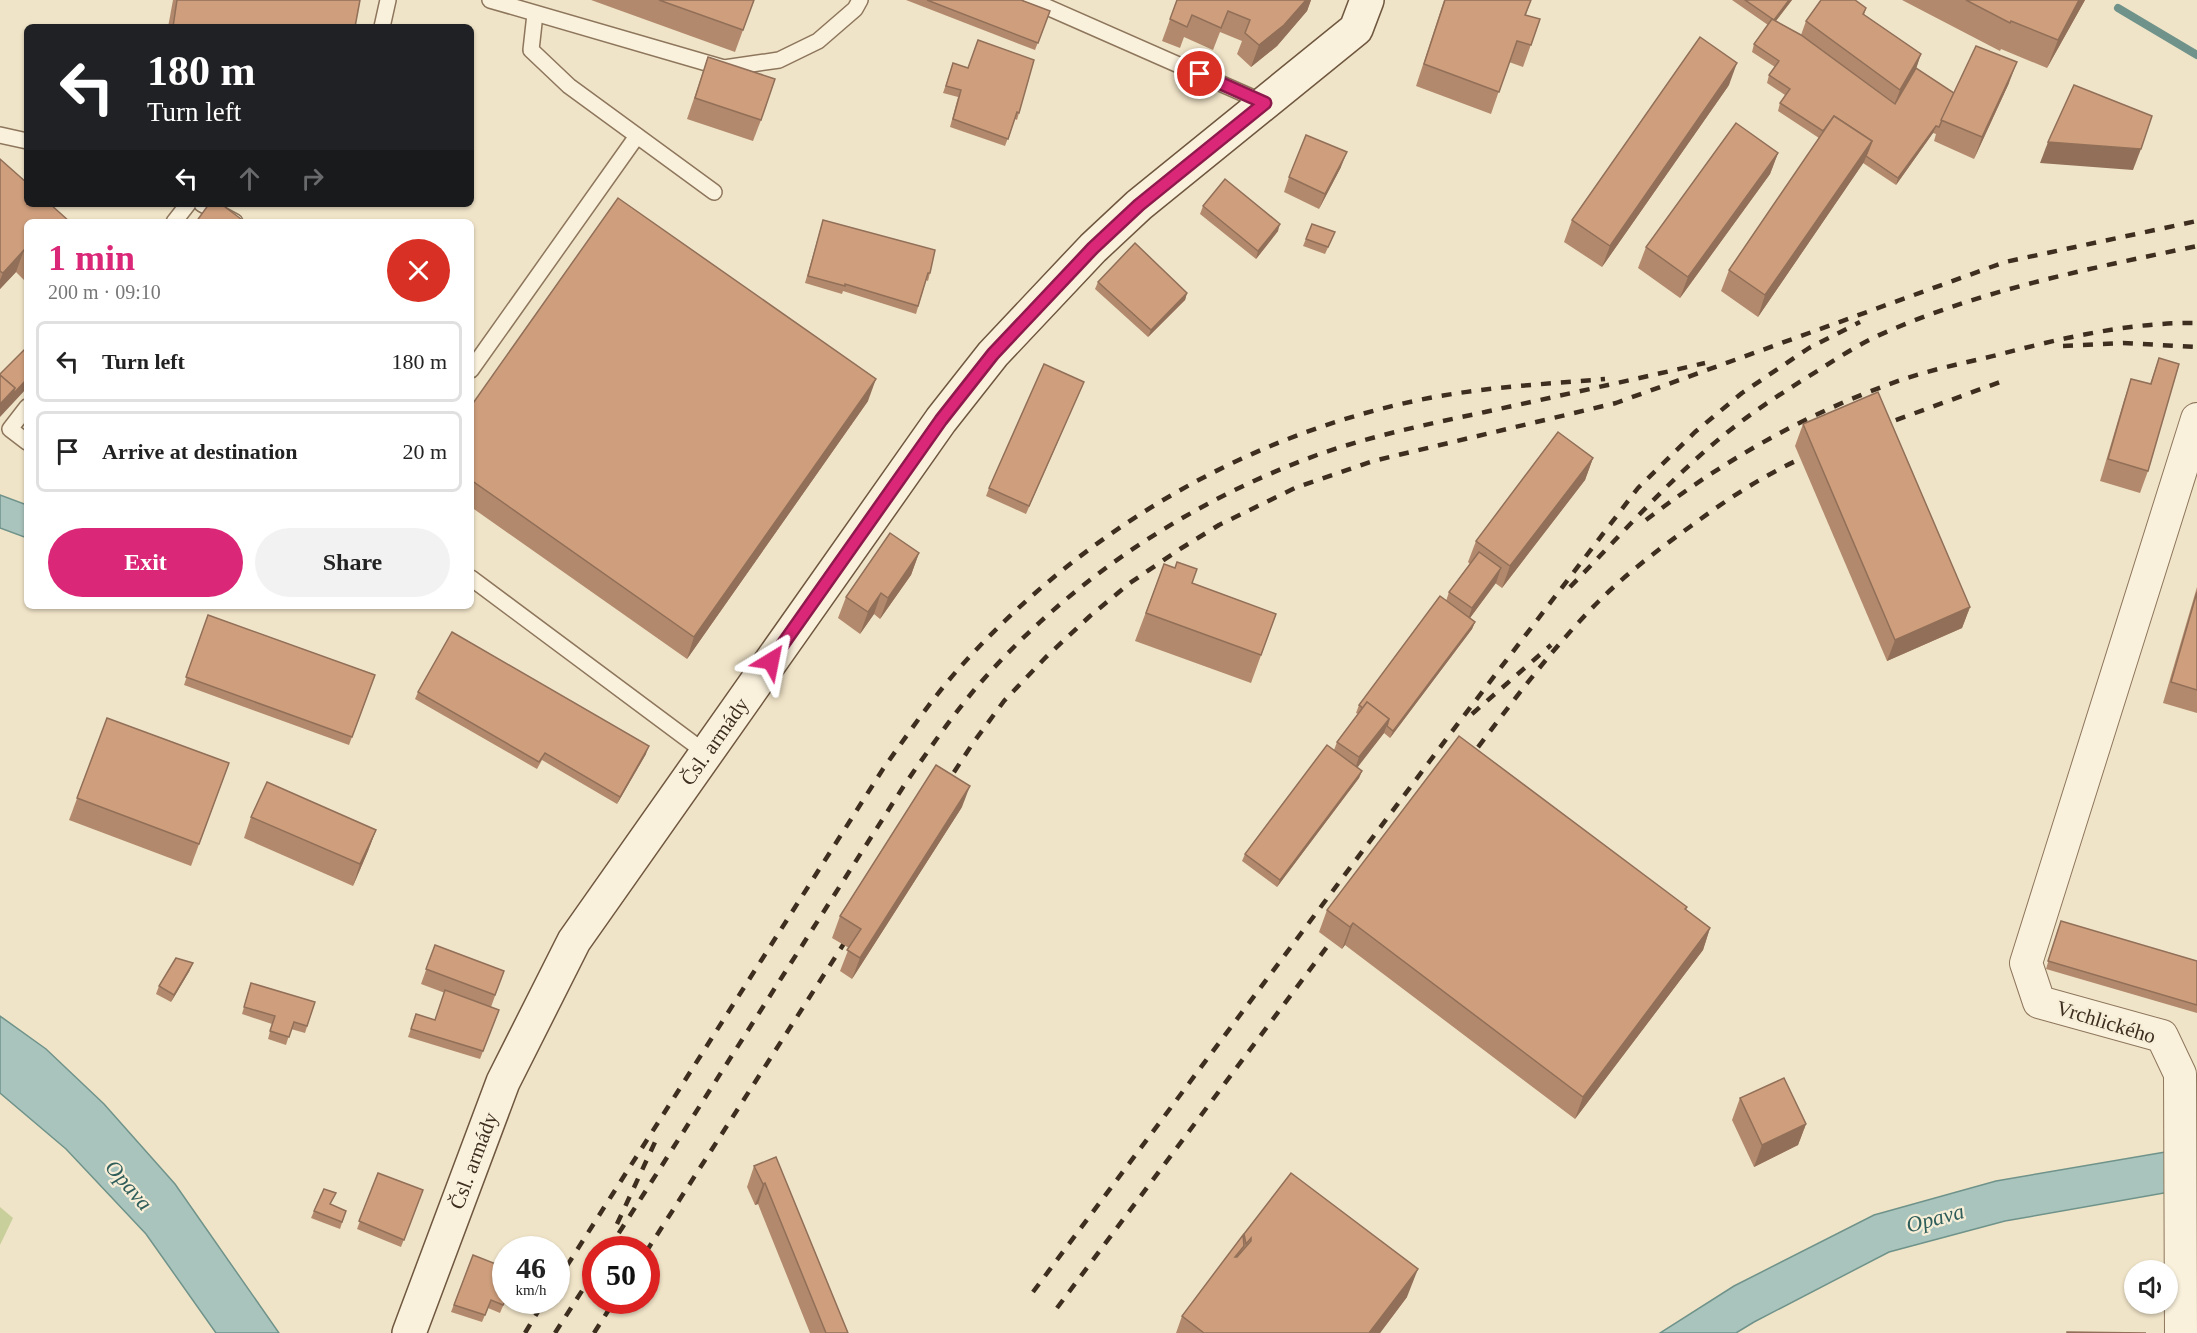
<!DOCTYPE html>
<html lang="en">
<head>
<meta charset="utf-8">
<style>
  body { margin:0; font-family:"Times New Roman",serif; background:#f2f2f2; color:#222; height:100vh; display:flex; flex-direction:column; font-size:22px; white-space:nowrap }
  * { box-sizing:border-box; margin:0 }
  p { font-size:20px; color:#767676 }
  .icon { flex:none; width:33px; height:33px; fill:none; stroke:currentColor; stroke-width:2; stroke-linecap:round; stroke-linejoin:round }
  .map { position:relative; flex:1; overflow:hidden }
  .sheet { position:absolute; left:24px; top:219px; width:450px; height:390px; display:flex; flex-direction:column; background:#fff; border-radius:9px; box-shadow:0 2px 4px #0004 }
  .sheet>* { flex:none }
  .guide { position:absolute; left:24px; top:24px; width:450px; height:183px; border-radius:9px; box-shadow:0 2px 4px #0004; background:#202124; color:#fff; overflow:hidden }
  .controls { position:absolute; left:2124px; top:1260px; display:grid; gap:12px }
  .controls a { display:grid; place-items:center; width:54px; height:54px; border-radius:50%; background:#fff; box-shadow:0 2px 4px #0004; font-size:30px }
  .speed { position:absolute; left:492px; top:1236px; display:flex; gap:12px; font-size:30px; font-weight:700; text-align:center }
  .speed>* { display:grid; place-content:center; width:78px; height:78px; border-radius:50%; background:#fff; box-shadow:0 2px 4px #0004; line-height:1 }
  .speed small { font-size:15px; font-weight:400 }
  .speed .limit { border:9px solid #d22; background:#fff; color:#111 }
  .pin { position:absolute; display:grid; place-items:center; width:51px; height:51px; color:#fff; margin:-26px; border:3px solid #fff; border-radius:50%; box-shadow:0 2px 6px #0007 }
  .me { position:absolute; width:66px; margin:-33px; rotate:35deg; stroke-linejoin:round; filter:drop-shadow(0 0 4px #0008) }
  .turn { display:flex; align-items:center; gap:21px; height:126px; padding:0 24px; font-size:27px }
  .turn .icon { width:78px; height:78px; stroke-width:2.5 }
  .turn b { display:block; font-size:42px; line-height:51px }
  .lanes { display:flex; align-items:center; height:57px; padding:0 24px; background:#0003; justify-content:center; gap:30px; direction:ltr }
  .lanes .off { opacity:.35 }
  .round { display:grid; place-items:center; flex:none; width:63px; height:63px; border-radius:32px; background:#f2f2f2 }
  .headline { display:flex; align-items:center; justify-content:space-between; height:102px; padding:0 24px }
  h1 { font-size:36px; font-weight:700; line-height:45px; color:#db2777 }
  .action { display:flex; gap:12px; margin-top:auto; padding:12px 24px }
  .action a { flex:1; height:69px; border-radius:36px; background:#db2777; color:#fff; font-size:24px; font-weight:700; line-height:69px; text-align:center }
  .action a+a { background:#f2f2f2; color:#222 }
  ul { padding:0; list-style:none }
  li { display:flex; align-items:center; gap:18px; height:81px; margin:0 12px 9px; padding:0 12px; border:3px solid #e0e0e0; border-radius:9px }
  li div { flex:1 }
  li b { display:block; font-size:22px }
  li em { font-style:normal }
  .map>svg:first-child { display:block }
</style>
</head>
<body>
<div class="map">
<svg width="2197" height="1333" viewBox="0 0 2197 1333">
  <rect width="100%" height="100%" fill="#f0e4c8"/>
  <path fill="#c9cf9b" d="M0,1207l13,11 -13,27z"/>
  <g fill="#a9c4bc" stroke="#6f938a" stroke-width="1.5">
    <path d="M0,495l27,10v33l-27,-10z"/>
    <path d="M0,1016l46,33 58,55 71,80 104,149h-63l-70,-99 -80,-85 -66,-56z"/>
    <path d="M2197,1149v41h-16l-176,31 -116,31 -135,70 -18,11h-76l74,-47 140,-71 122,-34 181,-31z"/>
  </g>
  <g fill="none" stroke-linecap="round" stroke-linejoin="round">
    <path stroke="#6f938a" stroke-width="8" d="M2118,8l79,47"/>
    <g stroke="#8d765c" stroke-width="18">
      <g id="service">
        <path d="M490,0l234,68 55,-8 39,-19 37,-32 5,-9"/>
        <path d="M1031,0l234,103"/>
        <path d="M535,14l-4,36 38,36 145,106"/>
        <path d="M382,27l6,-27"/>
        <path d="M0,135l27,6"/>
        <path d="M202,204l33,18"/>
        <path d="M174,222l14,-18"/>
        <path d="M471,370l166,-234"/>
        <path d="M27,407l-17,22 17,13"/>
        <path d="M471,578l235,175"/>
      </g>
    </g>
    <g stroke="#8d765c" stroke-width="34">
      <path id="minor" d="M2181,1333l-1,-259 -18,-38 -123,-34 -13,-39 171,-544"/>
    </g>
    <g stroke="#6f573f" stroke-width="36">
      <g id="secondary">
        <path id="s1" d="M409,1333l94,-251 71,-141 367,-521 52,-66 100,-106 46,-43 217,-176 11,-29"/>
      </g>
    </g>
    <use href="#service" stroke="#faf1dc" stroke-width="15"/>
    <use href="#minor" stroke="#faf1dc" stroke-width="32"/>
    <use href="#secondary" stroke="#faf1dc" stroke-width="33"/>
    <g stroke="#3d2e20" stroke-width="4.5" stroke-dasharray="10 10" stroke-linecap="butt">
      <path d="M2063,346l60,-3 74,4"/>
      <path d="M1877,427l123,-45"/>
      <path d="M1646,520c78,-60 164,-109 258,-141 32,-11 67,-17 101,-26 61,-16 128,-31 192,-30"/>
      <path d="M1570,587c52,-53 101,-110 159,-156 29,-23 59,-42 90,-61 23,-15 47,-30 72,-40 98,-42 202,-62 306,-84"/>
      <path d="M1472,714l79,-69"/>
      <path d="M1466,763c42,-55 84,-113 133,-162 28,-28 60,-52 92,-75 39,-29 79,-55 125,-74"/>
      <path d="M943,789l30,-46 31,-42 42,-44 44,-41 40,-33 50,-34 39,-24 76,-37 78,-27 243,-58 389,-141 192,-41"/>
      <path d="M617,1224l39,-84"/>
      <path d="M608,1250l297,-466c23,-33 45,-65 70,-95 91,-106 211,-186 342,-234 54,-19 111,-31 168,-43 73,-16 147,-32 220,-49"/>
      <path d="M646,1252l206,-321"/>
      <path d="M556,1283l327,-514c25,-35 50,-72 79,-104 123,-136 287,-232 467,-267 58,-11 117,-14 176,-19"/>
      <path d="M1033,1292l417,-558 188,-246 57,-56 47,-39 67,-45 51,-26"/>
      <path d="M1057,1308l284,-380"/>
      <path d="M525,1333l20,-33"/>
      <path d="M555,1333l41,-64"/>
      <path d="M594,1333l21,-33"/>
    </g>
  </g>
  <g fill="#b2896c">
    <path d="M173,0h187l-5,27h-187z"/>
    <path d="M591,0h163l-19,52z"/>
    <path d="M906,0h115l29,11 -15,39z"/>
    <path d="M1177,0h134l-4,11 -30,35 -26,21 -14,-13 5,-13 -22,-9 -7,18 -29,-13 -4,11 -18,-7z"/>
    <path d="M1444,0h87l-5,15 14,4 -17,48 -14,-5 -18,52 -75,-28z"/>
    <path d="M1732,0h60l-16,21 25,14 5,-14 60,-13 -2,7 57,39 -5,14 38,25 55,-10 -35,76 -40,-18 2,-7 -3,-1 -37,52 -33,-22 -105,154 -37,-26 8,-21 90,-132 -41,-27 2,-8 5,-8 -18,-12 2,-8 6,-8 -23,-15 2,-8 14,-19z"/>
    <path d="M1902,0h183l-38,68 -46,-19 -1,2z"/>
    <path d="M708,57l53,63 -8,21 -66,-22z"/>
    <path d="M953,63l66,50 -2,7 -2,-1 -10,27 -55,-19 8,-30 -15,-4z"/>
    <path d="M1729,85l-127,182 -38,-25 8,-22z"/>
    <path d="M1778,153l-8,21 -90,124 -42,-30 8,-21z"/>
    <path d="M0,159l27,63v61l-11,-11 -16,17z"/>
    <path d="M1341,167l-22,42 -35,-17 5,-15z"/>
    <path d="M293,204h10l-1,3z"/>
    <path d="M1203,206l75,25 -22,28 -56,-45z"/>
    <path d="M823,220l107,53 -2,8 -2,-1 -10,34 -73,-23 -1,3 -37,-11z"/>
    <path d="M1312,224l20,15 -7,15 -22,-8z"/>
    <path d="M1098,282l89,11 -2,7 -37,37 -53,-48z"/>
    <path d="M2159,358l-11,113 -8,22 -40,-12 24,-81 7,-21 19,5z"/>
    <path d="M1084,382l-58,132 -40,-18 3,-8z"/>
    <path d="M868,401l-181,258 -216,-152v-101z"/>
    <path d="M1803,424l167,183 -8,21 -75,33 -92,-215z"/>
    <path d="M1593,458l-8,22 -83,108 -7,-5 -25,35 5,4 -3,7 -82,109 -6,-5 -27,34 5,4 -3,7 -82,109 -35,-26 3,-7 89,-104 3,-8 21,-28 -2,-1 3,-8 87,-104 3,-9 21,-28 -2,-2 8,-21z"/>
    <path d="M919,553l-8,22 -31,44 -6,-5 -14,20 -22,-16 8,-21z"/>
    <path d="M1164,564l11,4 17,15 84,31 -25,69 -116,-42z"/>
    <path d="M2197,587v126l-34,-10z"/>
    <path d="M208,615l167,60 -26,70 -165,-60z"/>
    <path d="M418,692l228,62 -29,50 -75,-44 -5,9 -122,-70z"/>
    <path d="M107,718l122,45 -38,103 -122,-46z"/>
    <path d="M962,807l-110,172 -12,-8 9,-23 -17,-10 8,-22z"/>
    <path d="M251,817l125,13 -8,21 -15,35 -109,-48z"/>
    <path d="M1687,907l-1,3 24,18 -7,22 -128,169 -230,-174 -3,4 -23,-17 8,-22z"/>
    <path d="M2058,929l139,32v52l-151,-44z"/>
    <path d="M435,945l69,26 -13,36 8,3 -19,49 -72,-22 8,-23 19,6 10,-27 -24,-9z"/>
    <path d="M190,970l-19,32 -15,-8 3,-8z"/>
    <path d="M251,983l64,19 -10,31 -14,-4 -5,16 -18,-6 4,-15 -30,-10z"/>
    <path d="M1740,1098l66,26 -8,21 -44,22 -22,-47z"/>
    <path d="M776,1157l72,176h-38l-52,-129 -3,1 -8,-18 7,-21z"/>
    <path d="M378,1173l45,17 -22,57 -44,-18z"/>
    <path d="M331,1205l15,6 -6,18 -29,-11 3,-7z"/>
    <path d="M1244,1234l163,63 -27,36h-204l6,-17 61,-79z"/>
    <path d="M473,1255l33,44 -6,14 -12,-5 -6,14 -31,-10z"/>
  </g>
  <g fill="#916f58">
    <path d="M1306,0h5l-4,11 -30,35 -26,21 8,-22z"/>
    <path d="M1789,0h3l-21,27 3,-7z"/>
    <path d="M2079,0h6l-38,68 11,-28z"/>
    <path d="M1921,54l-7,21 -22,36 8,-21z"/>
    <path d="M2017,62l-8,21 -35,76 8,-22z"/>
    <path d="M1737,63l-8,22 -127,182 8,-21z"/>
    <path d="M1936,126l-3,7 -37,52 2,-7z"/>
    <path d="M1872,141l-8,21 -106,155 7,-22z"/>
    <path d="M2048,142l93,7 -8,21 -93,-7z"/>
    <path d="M1347,152l-6,15 -22,42 6,-15z"/>
    <path d="M1778,153l-8,21 -90,124 8,-21z"/>
    <path d="M1280,224l-2,7 -22,28 2,-8z"/>
    <path d="M24,250l-8,22 -16,17v-9l3,-7z"/>
    <path d="M1187,293l-2,7 -37,37 3,-7z"/>
    <path d="M27,379v9l-27,29v-13l15,-16z"/>
    <path d="M876,379l-8,22 -181,258 7,-22z"/>
    <path d="M1593,458l-8,22 -83,108 8,-22z"/>
    <path d="M919,553l-8,22 -31,44 8,-21z"/>
    <path d="M1501,568l-5,15 -29,39 5,-14z"/>
    <path d="M881,593l-7,21 -14,20 8,-22z"/>
    <path d="M1970,607l-8,21 -75,33 8,-21z"/>
    <path d="M1475,622l-3,7 -82,109 3,-7z"/>
    <path d="M1389,719l-5,14 -30,39 5,-15z"/>
    <path d="M649,746l-3,8 -29,50 3,-7z"/>
    <path d="M1362,771l-3,7 -82,109 3,-7z"/>
    <path d="M970,786l-8,21 -110,172 8,-21z"/>
    <path d="M376,830l-8,21 -15,35 7,-22z"/>
    <path d="M1353,923l-8,22 -3,4 8,-22z"/>
    <path d="M1710,928l-7,22 -128,169 8,-22z"/>
    <path d="M193,963l-3,7 -19,32 3,-7z"/>
    <path d="M1806,1124l-8,21 -44,22 8,-22z"/>
    <path d="M765,1183l-7,21 -3,1 8,-21z"/>
    <path d="M1418,1269l-11,28 -27,36h-11z"/>
  </g>
  <g fill="#cf9f7d" stroke="#916f58" stroke-width="1.5">
    <path d="M177,0h183l-5,27h-182z"/>
    <path d="M659,0h95l-11,30z"/>
    <path d="M927,0h94l29,11 -12,32z"/>
    <path d="M1177,0h129l-22,25 -25,20 -14,-12 5,-13 -22,-9 -7,17 -29,-13 -5,12 -17,-8z"/>
    <path d="M1445,0h86l-6,15 15,4 -9,26 -14,-4 -18,51 -75,-28z"/>
    <path d="M1745,0h44l-15,20z"/>
    <path d="M1821,0h34l11,8 -3,6 58,40 -21,36 -94,-69z"/>
    <path d="M1966,0h113l-21,40 -47,-19 -1,2z"/>
    <path d="M1772,19l29,16 94,69 21,-36 38,25 -15,34 -3,-1 -38,52 -32,-22 6,-15 -38,-25 -11,15 -43,-28 10,-14 -21,-14 10,-14 -25,-17z"/>
    <path d="M1700,37l37,26 -127,183 -38,-26z"/>
    <path d="M978,40l56,20 -15,53 -2,-1 -9,27 -55,-20 8,-29 -15,-4 7,-23 15,5z"/>
    <path d="M1976,46l41,16 -35,75 -41,-17z"/>
    <path d="M708,57l67,22 -14,41 -66,-22z"/>
    <path d="M2074,85l78,31 -11,33 -93,-7z"/>
    <path d="M1834,116l38,25 -107,154 -36,-25z"/>
    <path d="M1736,123l42,30 -90,124 -42,-30z"/>
    <path d="M1306,135l41,17 -22,42 -36,-17z"/>
    <path d="M0,159l27,24v21h23l20,18h-43v32l-3,-4 -21,23 -3,-2z"/>
    <path d="M1225,179l55,45 -22,27 -55,-45z"/>
    <path d="M618,198l258,181 -182,258 -223,-157v-74z"/>
    <path d="M209,204h12l24,18h-49z"/>
    <path d="M823,220l112,30 -5,23h-2l-10,33 -73,-22v2l-37,-10z"/>
    <path d="M1312,224l23,8 -7,15 -22,-8z"/>
    <path d="M1135,243l52,50 -36,37 -53,-48z"/>
    <path d="M27,347v32l-15,16 3,-7 -15,-13v-1z"/>
    <path d="M2159,358l20,6 -31,107 -40,-12 23,-80 20,5z"/>
    <path d="M1044,364l40,18 -55,124 -40,-18z"/>
    <path d="M0,375l15,13 -15,16z"/>
    <path d="M1878,392l92,215 -75,33 -92,-216z"/>
    <path d="M1558,432l35,26 -83,108 -34,-25z"/>
    <path d="M890,533l29,20 -31,45 -7,-5 -13,19 -22,-15z"/>
    <path d="M1479,552l22,16 -29,40 -23,-16z"/>
    <path d="M1177,562l20,7 -5,14 84,31 -15,41 -115,-42 18,-49 11,4z"/>
    <path d="M2197,592v98l-26,-8z"/>
    <path d="M1440,596l35,26 -82,109 -6,-5 2,-7 -22,-17 -4,6 -4,-3z"/>
    <path d="M208,615l167,60 -23,62 -166,-60z"/>
    <path d="M452,632l197,114 -29,51 -75,-44 -6,9 -121,-70z"/>
    <path d="M1367,702l22,17 -30,38 -22,-15z"/>
    <path d="M107,718l122,45 -30,81 -122,-46z"/>
    <path d="M1459,736l228,171 -2,2 25,19 -127,169 -230,-174 -3,4 -23,-17z"/>
    <path d="M1327,745l35,26 -82,109 -35,-26z"/>
    <path d="M936,765l34,21 -110,172 -13,-8 14,-21 -21,-13z"/>
    <path d="M267,782l109,48 -16,34 -109,-47z"/>
    <path d="M2061,921l136,40v44l-149,-44z"/>
    <path d="M435,945l69,26 -9,24 -69,-26z"/>
    <path d="M176,958l17,5 -19,32 -15,-9z"/>
    <path d="M251,983l64,19 -8,24 -13,-4 -5,15 -19,-6 5,-15 -31,-9z"/>
    <path d="M445,990l54,20 -16,41 -72,-22 5,-15 19,6z"/>
    <path d="M1784,1078l22,46 -44,21 -22,-47z"/>
    <path d="M776,1157l72,176h-22l-61,-150 -2,1 -9,-18z"/>
    <path d="M378,1173l45,17 -19,50 -45,-19z"/>
    <path d="M1291,1173l127,96 -49,64h-165l-22,-17 61,-81 1,11 -9,11h2l14,-16v-3l-5,6 -2,-10z"/>
    <path d="M324,1189l12,4 -6,11 16,7 -4,11 -28,-11z"/>
    <path d="M473,1255l33,13v31l-3,6 -12,-5 -6,15 -31,-10z"/>
    <path d="M2067,1332l79,1h-79z"/>
  </g>
  <g fill="none" stroke-linecap="round" stroke-linejoin="round">
    <g stroke="#8e194d" stroke-width="15">
      <path id="route" d="M771,661l170,-241 52,-66 100,-106 46,-43 126,-102 -65,-29"/>
    </g>
    <use href="#route" stroke="#db2777" stroke-width="10"/>
  </g>
  <g text-anchor="middle" dominant-baseline="central" stroke-width="4.5" stroke-linejoin="round" paint-order="stroke">
    <g font-size="21" fill="#3d2e20" stroke="#f7eed8">
      <text stroke="none"><textPath href="#s1" startOffset="670">Čsl. armády</textPath></text>
      <text transform="translate(2106 1022) rotate(17)">Vrchlického</text>
      <text stroke="none"><textPath href="#s1" startOffset="184">Čsl. armády</textPath></text>
    </g>
    <g font-size="22" font-style="italic" fill="#2f5d5a" stroke="#f7eed8">
      <text transform="translate(129 1185) rotate(49)">Opava</text>
      <text transform="translate(1935 1218) rotate(-15)">Opava</text>
    </g>
  </g>
</svg>
<div class="controls">
<a><svg class="icon" aria-label="sound" viewBox="0 0 24 24"><path d="M4 9h4l5-4v14l-5-4H4zM17 9q2 3 0 6"/></svg></a>
</div>
<div class="speed"><div>46<small>km/h</small></div><div class="limit">50</div></div>
<div class="pin" style="left:1200px;top:74px;background:#d93025"><svg class="icon" aria-label="arrive" viewBox="0 0 24 24"><path d="M6 21V4h12l-3 4 3 4H6"/></svg></div>
<svg class="me" style="left:771px;top:661px" viewBox="-20 -20 40 40"><path d="M0-17L14 15 0 8-14 15z" fill="#db2777" stroke="#fff" stroke-width="4"/></svg>
<div class="guide">
<div class="turn"><svg class="icon" aria-label="left" viewBox="0 0 24 24"><path d="M17 20v-9H6M10 6l-5 5 5 5"/></svg><div><b>180 m</b>Turn left</div></div>
<div class="lanes"><svg class="icon" aria-label="left" viewBox="0 0 24 24"><path d="M17 20v-9H6M10 6l-5 5 5 5"/></svg><svg class="icon off" aria-label="ahead" viewBox="0 0 24 24"><path d="M12 20V5M6 11l6-6 6 6"/></svg><svg class="icon off" aria-label="right" viewBox="0 0 24 24"><path d="M7 20v-9h11M14 6l5 5-5 5"/></svg></div>
</div>
<section class="sheet">
<div class="headline"><div><h1>1 min</h1><p>200 m · 09:10</p></div><a class="round" style="background:#d93025;color:#fff"><svg class="icon" aria-label="close" viewBox="0 0 24 24"><path d="M6 6l12 12M18 6L6 18"/></svg></a></div>
<ul>
<li><svg class="icon" aria-label="left" viewBox="0 0 24 24"><path d="M17 20v-9H6M10 6l-5 5 5 5"/></svg><div><b>Turn left</b></div><em>180 m</em></li>
<li><svg class="icon" aria-label="arrive" viewBox="0 0 24 24"><path d="M6 21V4h12l-3 4 3 4H6"/></svg><div><b>Arrive at destination</b></div><em>20 m</em></li>
</ul>
<div class="action"><a>Exit</a><a>Share</a></div>
</section>
</div>
</body>
</html>
